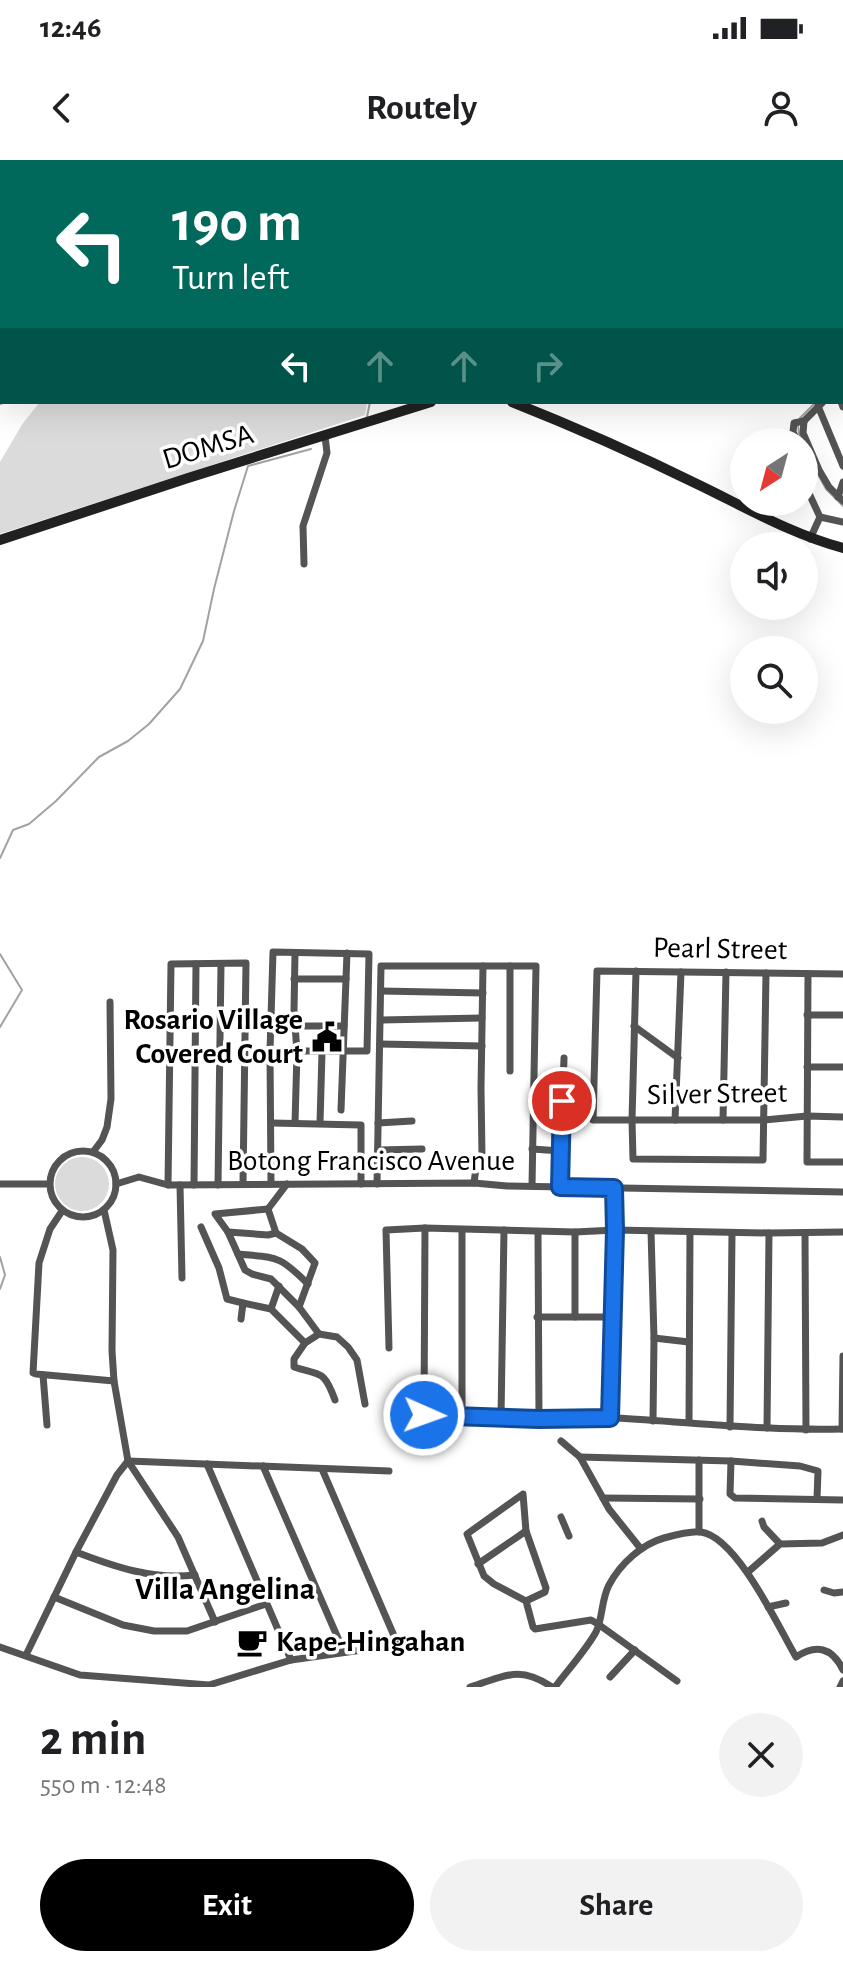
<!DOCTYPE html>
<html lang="en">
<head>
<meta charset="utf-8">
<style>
  body { margin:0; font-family:"Alegreya Sans",sans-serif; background:#f2f2f2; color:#202124; height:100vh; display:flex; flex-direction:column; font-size:30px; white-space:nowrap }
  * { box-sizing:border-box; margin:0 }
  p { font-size:26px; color:#757577 }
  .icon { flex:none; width:44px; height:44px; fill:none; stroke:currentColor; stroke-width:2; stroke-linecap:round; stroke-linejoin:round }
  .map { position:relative; height:1527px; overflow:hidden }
  .side { display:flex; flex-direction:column; background:#fff; flex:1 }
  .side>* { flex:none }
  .hud { position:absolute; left:0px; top:0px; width:844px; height:244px; box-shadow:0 8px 32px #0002; background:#00695c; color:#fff; overflow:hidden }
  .needle { width:52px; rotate:216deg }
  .fabs { position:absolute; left:730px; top:268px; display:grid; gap:16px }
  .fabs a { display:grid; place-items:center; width:88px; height:88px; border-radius:50%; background:#fff; box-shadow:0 8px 32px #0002; font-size:40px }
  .pin { position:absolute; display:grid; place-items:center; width:68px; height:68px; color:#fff; margin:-34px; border:4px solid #fff; border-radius:50%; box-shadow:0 2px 8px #0007 }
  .me { position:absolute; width:88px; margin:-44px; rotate:92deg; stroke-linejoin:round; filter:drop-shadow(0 0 6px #0008) }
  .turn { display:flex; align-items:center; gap:28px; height:168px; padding:0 40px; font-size:36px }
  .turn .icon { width:104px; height:104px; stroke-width:2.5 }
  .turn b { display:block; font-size:56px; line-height:68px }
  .lanes { display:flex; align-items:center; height:76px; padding:0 40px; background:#0003; justify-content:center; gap:40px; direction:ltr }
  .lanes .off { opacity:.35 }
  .round { display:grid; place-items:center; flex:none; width:84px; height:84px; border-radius:42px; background:#f2f2f2 }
  .headline { display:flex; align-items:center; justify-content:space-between; height:136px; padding:0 40px }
  h1 { font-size:48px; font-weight:700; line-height:60px }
  .primary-button { display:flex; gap:16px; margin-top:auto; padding:16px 40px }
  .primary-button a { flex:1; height:92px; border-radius:48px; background:#000; color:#fff; font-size:32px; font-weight:700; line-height:92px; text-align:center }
  .primary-button a+a { background:#f2f2f2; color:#202124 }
  .status { display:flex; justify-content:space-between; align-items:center; height:56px; padding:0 40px; background:#fff; direction:ltr }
  .status svg { height:22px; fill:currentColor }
  header { display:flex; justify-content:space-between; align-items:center; height:104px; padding:0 40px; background:#fff; font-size:36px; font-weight:700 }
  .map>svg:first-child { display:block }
</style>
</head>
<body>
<div class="status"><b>12:46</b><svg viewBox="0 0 49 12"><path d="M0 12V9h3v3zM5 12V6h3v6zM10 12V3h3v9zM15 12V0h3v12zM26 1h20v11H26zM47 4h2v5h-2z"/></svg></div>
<header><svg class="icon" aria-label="back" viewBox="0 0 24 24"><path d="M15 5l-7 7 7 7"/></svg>Routely<svg class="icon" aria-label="person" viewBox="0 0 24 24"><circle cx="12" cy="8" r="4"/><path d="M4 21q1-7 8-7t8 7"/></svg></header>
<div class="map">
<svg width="843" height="1527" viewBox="0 0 843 1527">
  <rect width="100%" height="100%" fill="#fff"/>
  <g fill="#dbdbdb">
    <path d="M40,242h326l1,1 -2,12 -365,119v-72l23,-39z"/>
    <circle cx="82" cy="1024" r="27"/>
  </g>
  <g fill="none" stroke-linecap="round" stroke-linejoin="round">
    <g stroke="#a2a2a2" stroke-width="2">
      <path d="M813,2l1,-2"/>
      <path d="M842,96l1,1"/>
      <path d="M842,215l1,-1"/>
      <path d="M367,257l3,-15"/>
      <path d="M800,258l16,-16"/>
      <path d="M798,265l1,9 3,8"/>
      <path d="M804,287l11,24"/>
      <path d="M819,316l7,13 17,17"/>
      <path d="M0,698l13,-28 16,-6 27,-23 43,-44 29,-16 21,-17 31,-35 23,-48 11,-52 20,-78 14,-45 63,-17"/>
      <path d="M0,794l22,36 -22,37"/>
      <path d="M0,1097l5,18 -5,14"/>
    </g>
    <g stroke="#a2a2a2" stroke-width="12">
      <path d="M467,2l3,-2"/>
      <path d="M0,152l2,1"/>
      <path d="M0,239l2,-1"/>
    </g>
    <g stroke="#545454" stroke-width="7">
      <path d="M842,79l1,-1"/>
      <path d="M842,223l1,-1"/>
      <path d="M841,242l2,5"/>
      <path d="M818,246l25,60"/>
      <path d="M804,261l-1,12 16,37 10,17 14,14"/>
      <path d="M804,261l19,-19"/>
      <path d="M798,282l-5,-10 1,-9 10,-2"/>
      <path d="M804,297l6,15"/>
      <path d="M806,327l14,30 -10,22"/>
      <path d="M838,337l5,-15"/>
      <path d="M820,357l23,5"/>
      <path d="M304,404l-1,-38 24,-73 -2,-17"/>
      <path d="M295,793l-1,58 3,41 -2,71"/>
      <path d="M636,811l-4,149 1,39 130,1 3,-187"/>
      <path d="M808,814l-1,188h36"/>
      <path d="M843,814l-246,-3 -4,149h171l43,-4 36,1"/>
      <path d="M294,819h52"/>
      <path d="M381,831l102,2"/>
      <path d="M807,855h36"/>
      <path d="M381,860l101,-2"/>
      <path d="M296,866h48"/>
      <path d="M634,866l44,32"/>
      <path d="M380,884l102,2"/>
      <path d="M270,891h97l2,-97 -96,-2 -3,99 1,133"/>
      <path d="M807,907h36"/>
      <path d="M510,911v-105"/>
      <path d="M341,950l6,-157"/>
      <path d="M675,960l6,-148"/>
      <path d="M723,960l3,-148"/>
      <path d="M272,963l89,2v59"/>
      <path d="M320,963l2,-71"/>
      <path d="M378,963l34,-2"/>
      <path d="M532,989l29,2"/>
      <path d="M378,990l44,-1"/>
      <circle cx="83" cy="1024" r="33"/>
      <path d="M93,992l9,-12 5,-13 4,-28 -1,-97"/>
      <path d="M474,1023l2,-15 6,-11 -1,-69 2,-122"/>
      <path d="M0,1024h49"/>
      <path d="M116,1024l23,-7 29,8 306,-2 33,3 336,6"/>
      <path d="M287,1024l-19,25 8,24 26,16 13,14 -16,44 20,27"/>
      <path d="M377,1024l4,-218h155l-4,220"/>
      <path d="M168,1025l3,-221 75,-1 -3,221"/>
      <path d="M180,1025l2,93"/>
      <path d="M194,1025l2,-221"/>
      <path d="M218,1025l3,-221"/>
      <path d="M560,1027l4,-129"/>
      <path d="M268,1049l-53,5 13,18 17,38 7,4 19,5 28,28"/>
      <path d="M104,1050l9,40 -1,101 2,30 14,80 50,76 37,85"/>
      <path d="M62,1051l-12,18 -11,34 -6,110 3,1 78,7"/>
      <path d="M201,1067l18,41 8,31 16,4"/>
      <path d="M425,1068l-1,187c39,1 78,3 117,3 25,1 49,-1 74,0 76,4 152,13 228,11"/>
      <path d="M651,1071l3,107 -1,83"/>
      <path d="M228,1072l40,3 8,-2"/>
      <path d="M538,1072l1,187"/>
      <path d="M575,1072v85"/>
      <path d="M805,1073l1,197"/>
      <path d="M238,1094c40,4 41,1 70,30"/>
      <path d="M271,1149l8,-23"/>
      <path d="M537,1157h76"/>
      <path d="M241,1159l2,-16 28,6 34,34 14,-9 18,3 11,10 9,13 8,44"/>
      <path d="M654,1178l35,4"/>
      <path d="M305,1183l-11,16v8c28,9 30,3 41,33"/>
      <path d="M389,1188l-3,-118 39,-2 150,4 40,-2 154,3 74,-1"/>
      <path d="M43,1215l4,50"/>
      <path d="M462,1256v-186"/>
      <path d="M501,1257l3,-187"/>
      <path d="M610,1258l5,-188 -1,-42"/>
      <path d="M689,1262l1,-190"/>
      <path d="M730,1267l2,-194"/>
      <path d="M767,1268l2,-195"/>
      <path d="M842,1269l1,-73"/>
      <path d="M561,1281l19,16 29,52 32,40"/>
      <path d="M580,1297l151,4 69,5 18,5 -1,28"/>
      <path d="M699,1300v72"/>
      <path d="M128,1301l261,10"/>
      <path d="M731,1301l-1,33 5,4 108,2"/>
      <path d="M207,1304l84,196"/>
      <path d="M263,1306l81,186"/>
      <path d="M603,1338l97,1"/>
      <path d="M561,1357l8,19"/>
      <path d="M762,1361l2,6 16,17"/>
      <path d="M76,1392c39,15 77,28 119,23"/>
      <path d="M478,1404l48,-33"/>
      <path d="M748,1412l32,-28 42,-1 21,-8"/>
      <path d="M824,1430l10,3 9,-1"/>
      <path d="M54,1437l69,28 31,6h33l79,-27"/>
      <path d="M526,1441l19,-9 1,-4 -20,-57 -3,-37 -56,40 17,42 10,8 32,17 7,26 2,2 56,-9 7,4 79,57"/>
      <path d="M768,1447l18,-4"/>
      <path d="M0,1487l80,28 129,10 82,-25 107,-15 -76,-176"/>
      <path d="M26,1495l50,-103 41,-77 11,-14"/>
      <path d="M610,1517l25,-27"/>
      <path d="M470,1527c35,-11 49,-22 82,0"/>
      <path d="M555,1527c12,-16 31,-37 41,-55 7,-14 5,-32 13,-47 11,-21 33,-41 55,-47 11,-3 26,-7 37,-6 36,5 78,96 95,125 20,-13 36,-10 47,13"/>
      <path d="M840,1527l3,-6"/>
    </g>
    <g stroke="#212121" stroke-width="10">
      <path d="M512,242c63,25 124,52 185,82 48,23 94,50 146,64"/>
      <path d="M0,380l188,-62 243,-76"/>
    </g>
  </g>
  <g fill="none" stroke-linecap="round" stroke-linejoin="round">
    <g stroke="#114b97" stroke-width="20">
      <path id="route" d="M424,1255l115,4 71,-1 5,-188 -1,-42 -54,-1 2,-86"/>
    </g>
    <use href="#route" stroke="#1a73e8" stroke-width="14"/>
  </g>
  <defs>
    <g id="civic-bare" transform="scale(2.4)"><path d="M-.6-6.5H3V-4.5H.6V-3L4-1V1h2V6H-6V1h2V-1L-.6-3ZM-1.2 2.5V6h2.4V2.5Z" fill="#000" stroke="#fff" stroke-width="2.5" paint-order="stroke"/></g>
    <g id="cafe-bare" transform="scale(2.4)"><path d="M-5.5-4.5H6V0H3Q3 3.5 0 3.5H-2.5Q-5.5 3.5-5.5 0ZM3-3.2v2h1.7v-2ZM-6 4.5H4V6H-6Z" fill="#000" stroke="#fff" stroke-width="2.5" paint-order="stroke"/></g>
  </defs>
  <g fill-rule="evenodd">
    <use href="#civic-bare" x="327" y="877"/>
    <use href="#cafe-bare" x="252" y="1482"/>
  </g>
  <g text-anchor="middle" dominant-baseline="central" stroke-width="7" stroke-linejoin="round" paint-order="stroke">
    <g font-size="30" fill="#000" stroke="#fff">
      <text transform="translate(208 287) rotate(-17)">DOMSA</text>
      <text transform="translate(720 789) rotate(1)">Pearl Street</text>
      <text transform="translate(717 934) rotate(-1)">Silver Street</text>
      <text x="371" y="1001">Botong Francisco Avenue</text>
    </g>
    <g font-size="30" font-weight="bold" fill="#000" stroke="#fff" text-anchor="end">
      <text x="303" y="860">Rosario Village<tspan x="303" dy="34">Covered Court</tspan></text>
      <text x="276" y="1482" text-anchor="start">Kape-Hingahan</text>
    </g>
    <g font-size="32" font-weight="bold" fill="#000" stroke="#fff">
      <text x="225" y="1429">Villa Angelina</text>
    </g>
  </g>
</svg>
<div class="fabs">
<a><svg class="needle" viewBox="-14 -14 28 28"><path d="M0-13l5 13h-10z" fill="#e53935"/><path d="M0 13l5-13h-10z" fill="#757577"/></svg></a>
<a><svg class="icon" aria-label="sound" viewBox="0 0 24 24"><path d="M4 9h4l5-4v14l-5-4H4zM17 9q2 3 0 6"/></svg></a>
<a><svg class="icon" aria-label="search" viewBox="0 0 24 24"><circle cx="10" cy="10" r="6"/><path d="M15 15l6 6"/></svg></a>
</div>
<div class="pin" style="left:562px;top:941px;background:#d93025"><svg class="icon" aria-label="arrive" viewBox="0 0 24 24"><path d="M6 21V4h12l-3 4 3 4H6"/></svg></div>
<svg class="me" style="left:424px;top:1255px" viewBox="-20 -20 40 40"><circle r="17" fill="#1a73e8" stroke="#fff" stroke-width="3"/><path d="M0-11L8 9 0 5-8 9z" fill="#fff"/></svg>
<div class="hud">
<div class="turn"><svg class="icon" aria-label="left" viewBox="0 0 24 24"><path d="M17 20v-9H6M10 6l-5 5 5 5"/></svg><div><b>190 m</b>Turn left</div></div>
<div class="lanes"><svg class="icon" aria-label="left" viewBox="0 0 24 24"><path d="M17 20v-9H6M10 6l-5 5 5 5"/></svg><svg class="icon off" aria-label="ahead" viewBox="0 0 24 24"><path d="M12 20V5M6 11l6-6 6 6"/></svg><svg class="icon off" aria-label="ahead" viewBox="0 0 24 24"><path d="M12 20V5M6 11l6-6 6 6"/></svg><svg class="icon off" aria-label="right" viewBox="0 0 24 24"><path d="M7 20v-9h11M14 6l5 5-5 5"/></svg></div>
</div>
</div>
<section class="side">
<div class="headline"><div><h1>2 min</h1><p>550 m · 12:48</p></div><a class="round"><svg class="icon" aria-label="close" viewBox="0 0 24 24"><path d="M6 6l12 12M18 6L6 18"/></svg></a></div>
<div class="primary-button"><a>Exit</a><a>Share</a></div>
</section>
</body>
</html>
